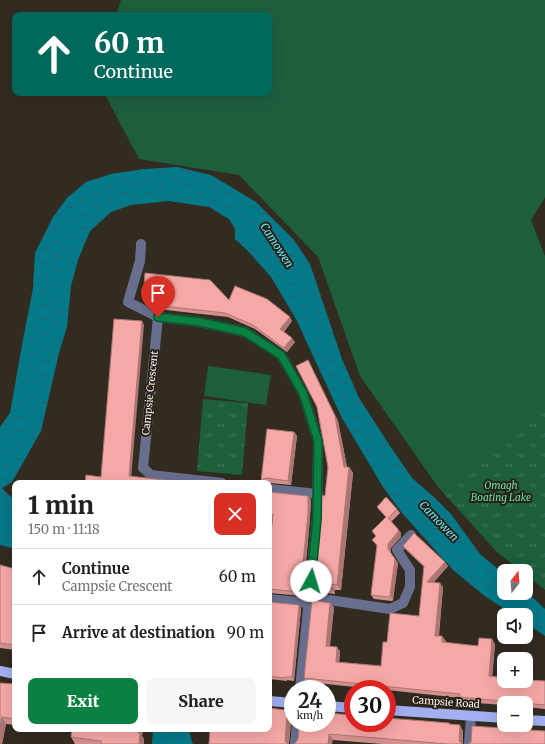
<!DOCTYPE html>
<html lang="en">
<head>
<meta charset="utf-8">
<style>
  body { margin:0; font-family:Merriweather,serif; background:#f6f6f6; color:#202124; height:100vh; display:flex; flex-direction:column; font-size:15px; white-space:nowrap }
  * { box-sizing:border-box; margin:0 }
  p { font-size:13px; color:#757577 }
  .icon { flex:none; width:22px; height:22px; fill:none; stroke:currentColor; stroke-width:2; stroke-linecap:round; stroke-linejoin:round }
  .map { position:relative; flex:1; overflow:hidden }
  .details { position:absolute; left:12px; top:480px; width:260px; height:252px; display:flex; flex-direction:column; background:#fff; border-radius:8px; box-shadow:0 4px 16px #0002 }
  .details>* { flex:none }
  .banner { position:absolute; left:12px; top:12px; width:260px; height:84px; border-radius:8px; box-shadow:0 4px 16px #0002; background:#00695c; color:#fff; overflow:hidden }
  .needle { width:26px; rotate:17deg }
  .tools { position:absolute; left:497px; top:564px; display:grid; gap:8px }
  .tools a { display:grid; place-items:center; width:36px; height:36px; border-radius:8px; background:#fff; box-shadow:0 4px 16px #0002; font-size:20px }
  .speed { position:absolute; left:284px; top:680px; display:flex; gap:8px; font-size:20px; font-weight:700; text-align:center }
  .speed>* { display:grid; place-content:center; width:52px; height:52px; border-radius:50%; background:#fff; box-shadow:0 4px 16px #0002; line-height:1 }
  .speed small { font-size:10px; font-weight:400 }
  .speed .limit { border:6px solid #d22; background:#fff; color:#111 }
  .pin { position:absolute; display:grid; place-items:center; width:34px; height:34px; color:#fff; margin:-41px -17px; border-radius:50% 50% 50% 0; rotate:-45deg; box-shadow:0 0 4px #0007 }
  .pin .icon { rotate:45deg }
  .me { position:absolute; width:44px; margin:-22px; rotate:6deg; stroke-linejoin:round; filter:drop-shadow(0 0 3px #0008) }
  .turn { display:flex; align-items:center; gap:14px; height:84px; padding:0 16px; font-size:18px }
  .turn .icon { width:52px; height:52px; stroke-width:2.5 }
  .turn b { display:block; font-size:28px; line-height:34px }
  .round { display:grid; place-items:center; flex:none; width:42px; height:42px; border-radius:8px; background:#f6f6f6 }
  .headline { display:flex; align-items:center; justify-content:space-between; height:68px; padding:0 16px }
  h1 { font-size:24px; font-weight:800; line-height:30px }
  .primary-button { display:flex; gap:8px; margin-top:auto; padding:8px 16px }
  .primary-button a { flex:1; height:46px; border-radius:8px; background:#0b8043; color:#fff; font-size:16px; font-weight:800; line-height:46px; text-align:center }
  .primary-button a+a { background:#f6f6f6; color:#202124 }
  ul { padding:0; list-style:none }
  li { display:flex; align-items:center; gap:12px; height:56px; padding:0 16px; border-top:1px solid #e0e0e0 }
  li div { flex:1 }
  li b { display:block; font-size:15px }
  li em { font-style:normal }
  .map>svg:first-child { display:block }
</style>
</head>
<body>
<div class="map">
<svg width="545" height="744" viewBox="0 0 545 744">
  <defs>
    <pattern id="grass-tufts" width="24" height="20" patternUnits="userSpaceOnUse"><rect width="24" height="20" fill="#1d5e3d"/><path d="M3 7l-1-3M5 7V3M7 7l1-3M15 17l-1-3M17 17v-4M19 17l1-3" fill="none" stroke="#3f7659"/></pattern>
    <pattern id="water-ripples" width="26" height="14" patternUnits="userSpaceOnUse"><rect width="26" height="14" fill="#047989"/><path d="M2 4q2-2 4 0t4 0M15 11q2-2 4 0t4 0" fill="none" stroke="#276168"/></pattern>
  </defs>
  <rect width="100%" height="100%" fill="#312b20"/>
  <g fill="url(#grass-tufts)">
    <path d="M203,399l45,4 -6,72 -45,-4z"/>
    <path d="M545,401v189l-19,-15v-4h-5l-25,-20 -58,-64 29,-26z"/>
  </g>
  <g fill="#1d5e3d">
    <path d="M121,0h424v197l-14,23 14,36v146l-107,85 -78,-111 -42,-119 -79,-82 -100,-16 -35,-66h165v-78h-153z"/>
    <path d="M208,366l63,9 -5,30 -62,-9z"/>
  </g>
  <g fill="url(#water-ripples)">
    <path d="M177,167l34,8 45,27 38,38 16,24 32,95 17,39 31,48 22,32 23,20 16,16 29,40 24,20v19h22v-2l19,18v27l-19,-13v-8h-12l-28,-18 -33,-27 -51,-57 -19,-26 -41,-69 -29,-62 -16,-35 -26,-44 -22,-25 -14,-13v-10l-6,-10 -20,-12 -40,-6 -38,4 -20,7 -21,19 -12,29 -7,26 -4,41 -8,26 -18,78 -29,51 -10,6 9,9 4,1v51l-15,-4v-118l10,-14 12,-68 11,-57 2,-35 18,-36 14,-19 19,-16 25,-8 33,-5z"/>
    <path d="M153,729h36l2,10 2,5h-41z"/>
  </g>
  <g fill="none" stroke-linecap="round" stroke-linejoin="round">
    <g stroke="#686e8e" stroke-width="10">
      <path d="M141,244l-1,17 -12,41 30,15"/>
      <path d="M222,483l-71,-8 -8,-7 15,-151 42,5 45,10 36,23 22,38 15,48 -1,77 -17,171"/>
      <path d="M269,489l49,5"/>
      <path d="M309,597l81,12 13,-6 7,-16v-17l-13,-20 14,-15"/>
      <path d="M269,599l40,4"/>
      <path d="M295,744l2,-21"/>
      <path d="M469,744l2,-28"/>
    </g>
    <g stroke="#a4aff2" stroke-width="10">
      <path d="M0,671l15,3"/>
      <path d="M269,701l24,2"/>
      <path d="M327,706l26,2"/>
      <path d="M387,710l117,8"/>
      <path d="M526,720l19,1"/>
    </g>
  </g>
  <g fill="#d3908f">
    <path d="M143,300h86l63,21 -8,11 11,10 -8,10 -32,-23 -27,-12 -71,-8 -11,-5z"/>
    <path d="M308,360l3,6 27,55 9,46h2l4,6 -12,117h-6v4l-19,-2 -4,-6 13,-90 3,-29z"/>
    <path d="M294,432l3,4 -6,49 -21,-2h-8l-1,-2z"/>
    <path d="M269,492l39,4 3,4 -1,18 -7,78 -34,-3v-39l4,-37h-4z"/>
    <path d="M377,507l20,2 3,4 -9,9 10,11v4l-10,11v5l7,10 -5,37 -1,1 -18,-2 -3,-4 6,-49 -5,-6 4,-4 -4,-5 14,-14z"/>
    <path d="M403,546l45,20 -14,16 9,5 -4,49 7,5 -1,2 33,3 17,-2 -3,32 53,5v28l-19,-2v-4h-22v2l-41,-3 -2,-4 -74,-8v-1h-13l-67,-7 -3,-4 30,-71 -4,39 10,5 -1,11 42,4 6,-24 32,-26 5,-49 -18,-17z"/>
    <path d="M0,565l15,4v81l-15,-2z"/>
    <path d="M269,602l30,3 2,4 -7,72 -7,-1v1l-18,-2z"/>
    <path d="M0,683l15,1v41l-9,-1 -4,20z"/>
    <path d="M269,708l24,3v7l-1,1 -1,3 -2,22 -81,-15h61z"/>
    <path d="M299,723h150l1,2 13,6v13h-81l-49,-4 -37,2 2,-3z"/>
    <path d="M50,729h93l-1,7 2,3v5h-69l-4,-7 1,-5z"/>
  </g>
  <g fill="#ac7674">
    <path d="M290,317l2,4 -9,12 -3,-4z"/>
    <path d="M142,321l2,4 -13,154 -2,-3z"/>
    <path d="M292,338l3,4 -8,10 -3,-4z"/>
    <path d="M308,360l3,6 27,55 10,51 -4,-5z"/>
    <path d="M294,432l3,4 -6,49 -3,-4z"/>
    <path d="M349,467l4,6 -12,117 -4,-5z"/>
    <path d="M308,496l3,4 -1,18 -7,78 -3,-4z"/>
    <path d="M398,529l3,4v4l-10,11v5l7,10 -5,37 -3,-4 -2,-52z"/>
    <path d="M445,562l3,4 -18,20 -3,-4z"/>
    <path d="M440,583l3,4 -5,53 -3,-4z"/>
    <path d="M331,584l4,6v4l-4,-5z"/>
    <path d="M330,603l4,4 -5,43 -3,-4z"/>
    <path d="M299,605l2,4 -7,72 -2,-4z"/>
    <path d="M442,636l4,5 -1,6 -3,-5z"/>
    <path d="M492,639l3,5 -3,37 -3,-5z"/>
    <path d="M337,647l3,4 -1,15 -3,-4z"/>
    <path d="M288,713l4,6 -1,3 -2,22h-2l-2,-3 2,-25z"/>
    <path d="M2,717l4,7 -4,20h-2v-18z"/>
    <path d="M460,725l3,6v13h-2l-2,-3z"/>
    <path d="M138,729h5l-1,7 2,3v5h-5l-2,-12z"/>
    <path d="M329,734l4,6 -1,4h-4z"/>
  </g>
  <g fill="#f5a8a6" stroke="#ac7674">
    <path d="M145,273l65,7 19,20 6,-14 32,13 23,18 -10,12 12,9 -8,10 -31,-23 -28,-12 -71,-8 -11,-5z"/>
    <path d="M114,319l28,2 -13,155 62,7h-106l1,-8 15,2z"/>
    <path d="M308,360l27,56 9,51h5l-12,118 -6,-1v5l-19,-3 8,-73v-18l5,1 3,-29 -11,-60 -21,-41z"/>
    <path d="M267,429l27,3 -6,49 -21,-3 -4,1 -2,2z"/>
    <path d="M269,492l39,4v18l-8,78 -31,-3v-35l4,-40h-4z"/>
    <path d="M386,497l11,12 -9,9 10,11v3l-10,12v5l7,10 -5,37 -1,1 -18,-2 6,-50 -5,-5 4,-4 -4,-5 14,-14 -9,-10z"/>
    <path d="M414,533l31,29 -18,20 13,1 -5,53h7v6l36,4 1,-8 13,1 -3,37 15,2v3h22v-1l19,1v24l-85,-8v-3l-156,-16 8,-78 18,3 -4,43 11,1 -1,15 45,4 2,-24h4l3,-29 29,3 5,-50 -21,-20z"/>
    <path d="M0,565l15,4v76l-15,-2z"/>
    <path d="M269,602l30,3 -7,72h-8v1l-15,-2z"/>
    <path d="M0,683l15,1v35l-13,-2 -2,9z"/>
    <path d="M269,708l24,3 -5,2 -1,3 -2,25 3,3h1h-80l1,-15h59z"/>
    <path d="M327,713l26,2v8h34v-5l62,5v1l11,1 -1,16 3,3h-14l-119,-10 -1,10h-34l2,-2 2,-3 1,-16h28z"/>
    <path d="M472,726l73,5v13h-77l3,-2z"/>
    <path d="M72,729h66l-1,3 3,1 -1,11h-38v-3l-30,-4z"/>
  </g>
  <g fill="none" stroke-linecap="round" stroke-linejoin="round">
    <g stroke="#07532c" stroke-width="10">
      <path id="route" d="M158,317l42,5 45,10 36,23 22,38 15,48 -1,77 -6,63"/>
    </g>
    <use href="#route" stroke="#0b8043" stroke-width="7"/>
  </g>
  <g text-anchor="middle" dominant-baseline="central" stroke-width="4" stroke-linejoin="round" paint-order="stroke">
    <g font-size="10" fill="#f7f3ec" stroke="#272117">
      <text transform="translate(150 393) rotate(-84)">Campsie Crescent</text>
      <text transform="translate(446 702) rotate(4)">Campsie Road</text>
    </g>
    <g font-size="10" font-style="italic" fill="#6be3a2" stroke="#272117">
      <text x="501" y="485">Omagh<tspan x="501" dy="12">Boating Lake</tspan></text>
    </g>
    <g font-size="11" font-style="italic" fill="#6ae8fd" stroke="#272117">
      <text transform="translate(277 245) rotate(57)">Camowen</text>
      <text transform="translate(439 521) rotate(46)">Camowen</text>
    </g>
  </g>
</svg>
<div class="tools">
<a><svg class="needle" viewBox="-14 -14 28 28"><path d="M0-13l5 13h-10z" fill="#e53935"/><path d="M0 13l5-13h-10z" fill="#757577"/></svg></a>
<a><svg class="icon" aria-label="sound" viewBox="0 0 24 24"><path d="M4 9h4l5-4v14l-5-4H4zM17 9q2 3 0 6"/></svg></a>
<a>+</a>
<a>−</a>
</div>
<div class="speed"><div>24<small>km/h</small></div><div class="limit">30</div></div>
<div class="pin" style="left:158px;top:317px;background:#d93025"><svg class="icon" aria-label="arrive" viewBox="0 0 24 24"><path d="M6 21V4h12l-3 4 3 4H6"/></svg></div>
<svg class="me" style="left:311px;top:581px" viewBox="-20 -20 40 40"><circle r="19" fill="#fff"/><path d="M0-13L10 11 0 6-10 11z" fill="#0b8043"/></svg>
<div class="banner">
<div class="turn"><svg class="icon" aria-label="ahead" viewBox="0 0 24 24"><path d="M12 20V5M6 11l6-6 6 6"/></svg><div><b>60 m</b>Continue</div></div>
</div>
<section class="details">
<div class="headline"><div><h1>1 min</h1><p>150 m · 11:18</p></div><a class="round" style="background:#d93025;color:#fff"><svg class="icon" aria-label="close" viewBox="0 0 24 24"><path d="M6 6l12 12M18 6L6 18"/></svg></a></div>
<ul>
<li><svg class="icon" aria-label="ahead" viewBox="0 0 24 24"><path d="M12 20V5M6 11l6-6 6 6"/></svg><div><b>Continue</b><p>Campsie Crescent</p></div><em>60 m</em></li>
<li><svg class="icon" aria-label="arrive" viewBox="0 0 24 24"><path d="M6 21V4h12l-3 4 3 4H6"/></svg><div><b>Arrive at destination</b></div><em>90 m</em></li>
</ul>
<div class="primary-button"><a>Exit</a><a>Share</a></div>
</section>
</div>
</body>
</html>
